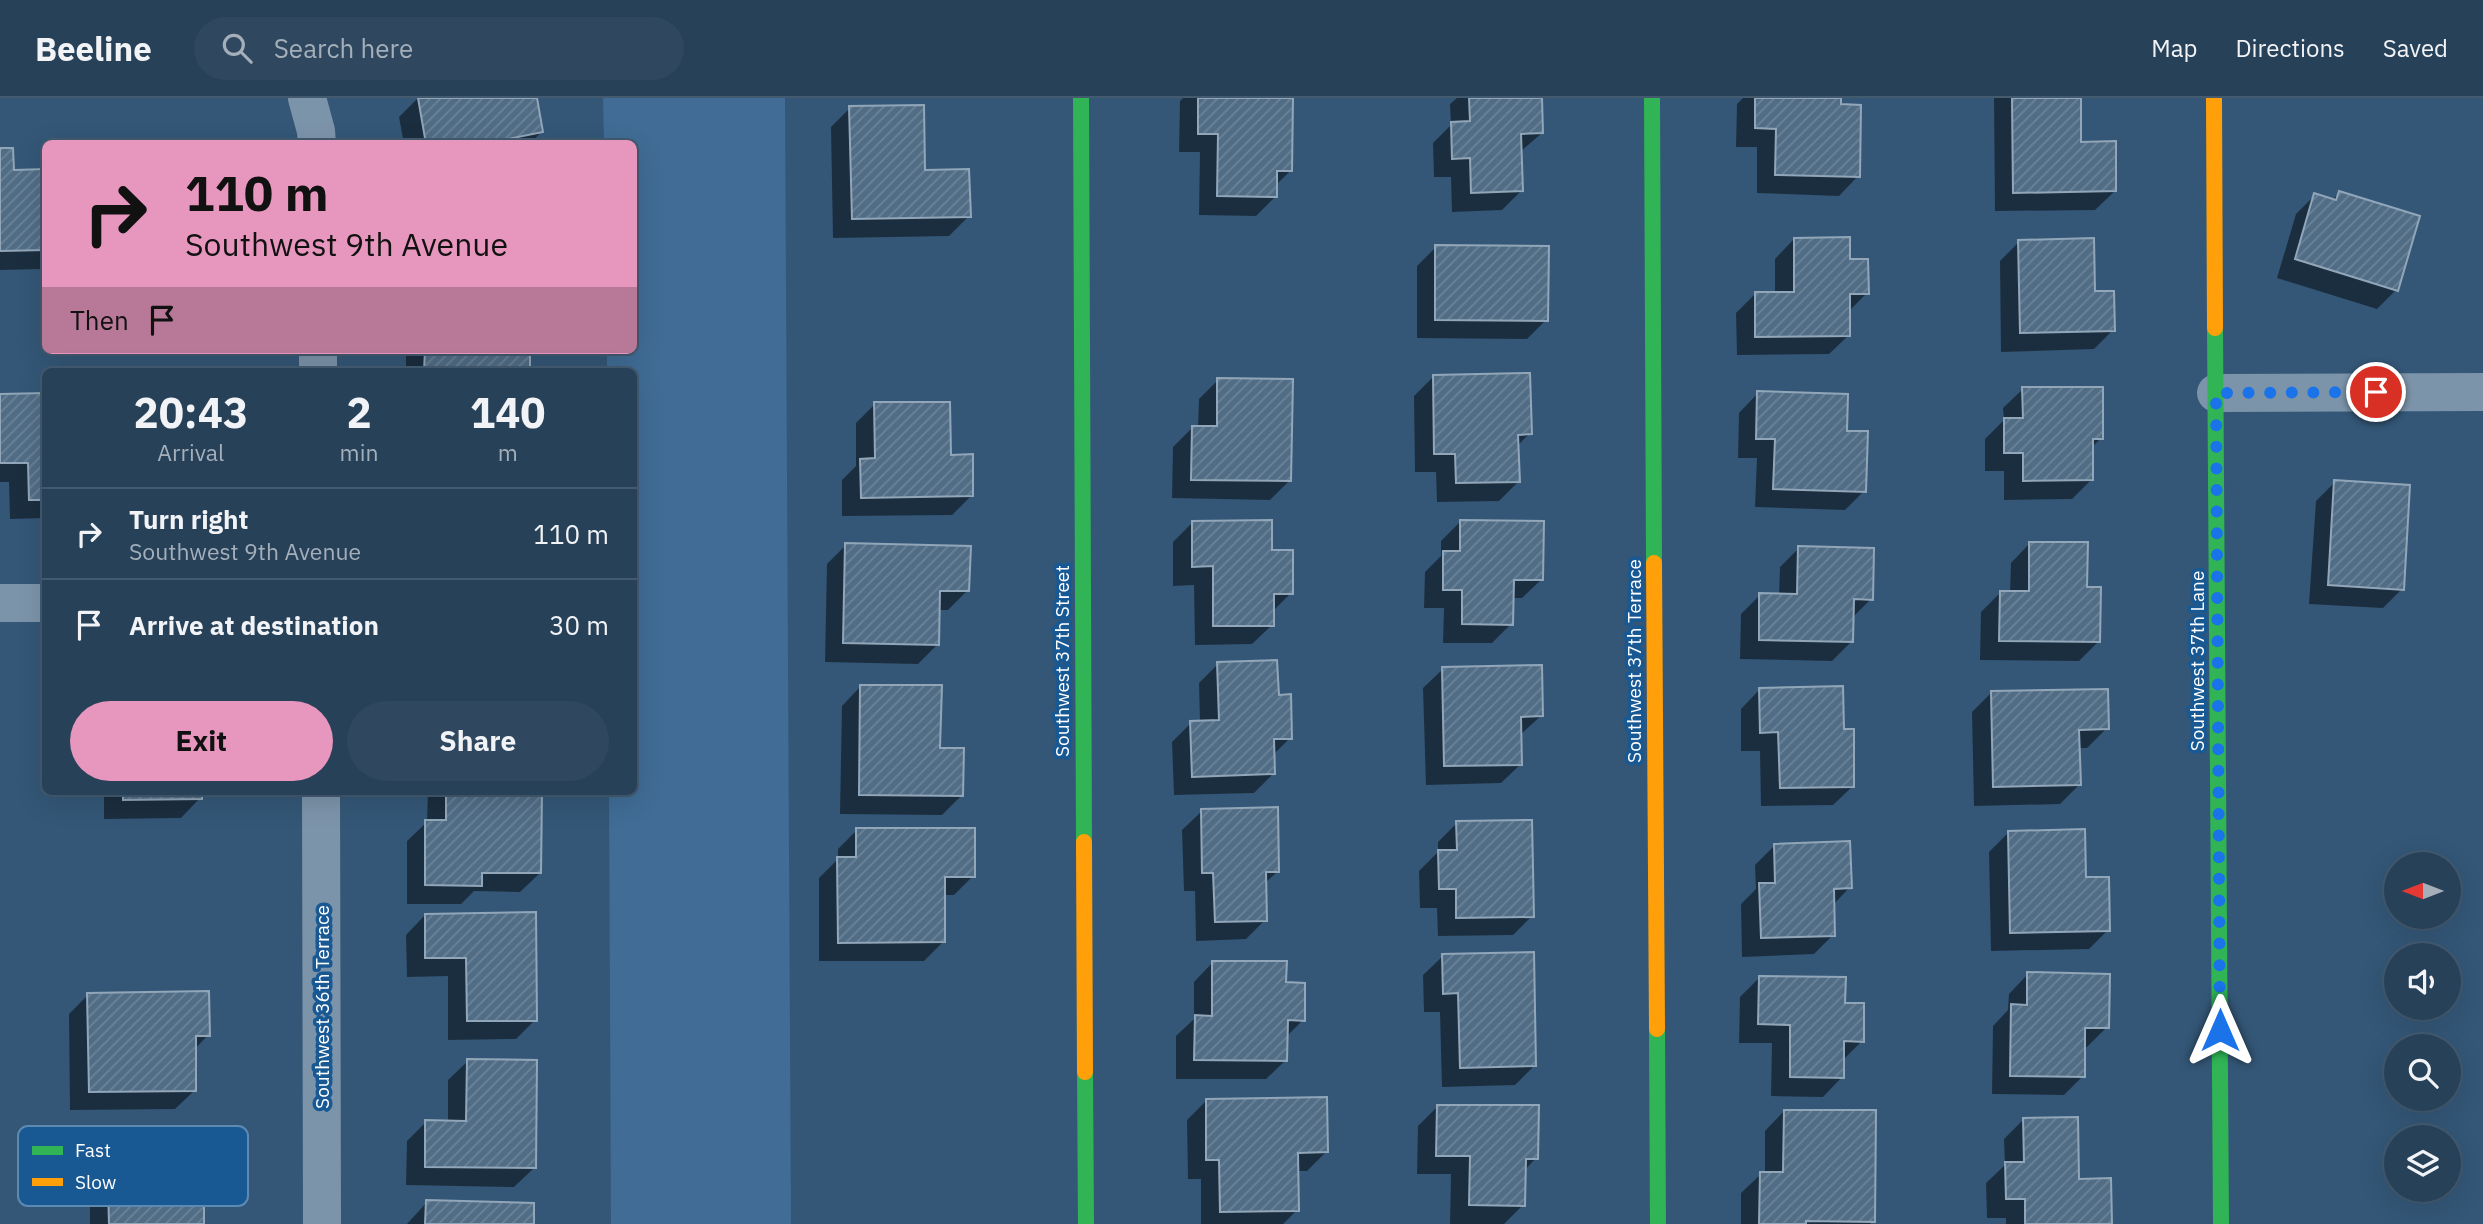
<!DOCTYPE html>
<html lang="en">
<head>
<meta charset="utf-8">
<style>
  body { margin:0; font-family:"IBM Plex Sans",sans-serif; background:#2f485f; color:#f1f3f6; height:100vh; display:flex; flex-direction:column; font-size:26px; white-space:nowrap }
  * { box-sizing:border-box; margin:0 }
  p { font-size:23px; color:#a4afba }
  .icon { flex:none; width:38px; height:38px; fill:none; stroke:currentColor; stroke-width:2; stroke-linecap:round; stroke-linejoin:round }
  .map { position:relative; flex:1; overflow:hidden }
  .side { position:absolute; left:42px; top:270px; width:595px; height:427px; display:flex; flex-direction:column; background:#274159; border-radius:10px; box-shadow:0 7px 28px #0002,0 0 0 2px #435a6f }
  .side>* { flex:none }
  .hud { position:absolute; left:42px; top:42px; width:595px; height:214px; border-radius:10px; box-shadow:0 7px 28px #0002,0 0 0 2px #435a6f; background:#e797bd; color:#111; overflow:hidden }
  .needle { width:46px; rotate:270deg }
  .tools { position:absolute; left:2384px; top:754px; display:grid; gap:14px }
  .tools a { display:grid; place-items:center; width:77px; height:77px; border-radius:50%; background:#274159; box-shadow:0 7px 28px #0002,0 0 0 2px #435a6f; font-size:35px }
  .pin { position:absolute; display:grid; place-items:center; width:60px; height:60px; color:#fff; margin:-30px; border:4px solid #fff; border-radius:50%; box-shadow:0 2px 7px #0007 }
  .me { position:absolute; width:77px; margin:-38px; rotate:0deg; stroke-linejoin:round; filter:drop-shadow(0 0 5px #0008) }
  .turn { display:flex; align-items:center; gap:24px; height:147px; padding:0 28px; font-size:32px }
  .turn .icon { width:91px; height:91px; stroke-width:2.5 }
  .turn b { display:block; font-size:49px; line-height:60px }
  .then { display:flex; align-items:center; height:66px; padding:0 28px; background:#0003; gap:14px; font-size:26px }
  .eta { display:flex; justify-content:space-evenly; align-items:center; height:119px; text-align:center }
  .eta b { font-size:42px; font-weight:700; line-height:49px }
  .button { display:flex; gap:14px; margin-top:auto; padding:14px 28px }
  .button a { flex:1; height:80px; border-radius:42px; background:#e797bd; color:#111; font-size:28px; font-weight:700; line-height:80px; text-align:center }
  .button a+a { background:#2f485f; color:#f1f3f6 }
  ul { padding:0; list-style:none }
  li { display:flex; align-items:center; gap:21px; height:91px; padding:0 28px; border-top:2px solid #435a6f }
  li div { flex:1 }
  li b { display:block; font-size:26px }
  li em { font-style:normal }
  header { display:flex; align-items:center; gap:42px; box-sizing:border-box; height:98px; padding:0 35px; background:#274159; border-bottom:2px solid #435a6f }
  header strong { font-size:33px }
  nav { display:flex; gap:38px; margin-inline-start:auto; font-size:24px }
  .search { width:490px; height:63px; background:#2f485f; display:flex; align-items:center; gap:18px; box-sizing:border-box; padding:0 24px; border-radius:38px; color:#a4afba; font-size:26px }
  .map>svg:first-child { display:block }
</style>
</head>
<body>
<header>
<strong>Beeline</strong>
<div class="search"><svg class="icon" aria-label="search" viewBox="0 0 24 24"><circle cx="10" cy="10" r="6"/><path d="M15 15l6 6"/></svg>Search here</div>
<nav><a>Map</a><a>Directions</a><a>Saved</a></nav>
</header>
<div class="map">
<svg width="2483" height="1126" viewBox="0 0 2483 1126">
  <defs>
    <pattern id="building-hatch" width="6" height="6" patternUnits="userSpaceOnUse" patternTransform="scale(1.75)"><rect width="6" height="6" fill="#516d86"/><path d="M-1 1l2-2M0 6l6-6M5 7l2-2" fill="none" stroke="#6b8398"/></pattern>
  </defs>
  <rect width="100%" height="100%" fill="#345777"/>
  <path fill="#406c95" d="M603,0h182l6,1126h-180l-2,-433h25v-420h-27v-21h27v-206l-30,-1z"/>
  <g fill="#0007">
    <path d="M418,0h117l7,33 -12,13h-126l-5,-27z"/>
    <path d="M1183,0h108l-1,73 -15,15v11l-19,19 -57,-1 1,-63h-21l1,-51z"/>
    <path d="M1457,0h83l2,35 -22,19 1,39 -19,19 -50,2 -1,-35h-17l-1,-34 18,-18 -1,-21z"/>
    <path d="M1743,0h97l-1,8 19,70 -19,20 -82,-3v-46h-21l1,-43z"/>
    <path d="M1994,0h85l1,45 35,48 -20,19 -100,1z"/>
    <path d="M850,10l73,64 46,44 -20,20 -116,2 -2,-111z"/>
    <path d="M0,52l12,22 34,-1v95l-3,3 -43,1z"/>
    <path d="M2339,95l57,97 -19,19 -100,-31 19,-64 19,-19 17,5z"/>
    <path d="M1794,141l54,22 19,32 -19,19 1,23 -20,19 -92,1 -1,-42 19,-19h20v-35z"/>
    <path d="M2019,144l94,88 -19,19 -93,3 -1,-91z"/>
    <path d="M1436,149l110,73 -19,19 -110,-1v-72z"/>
    <rect x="406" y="252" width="122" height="21"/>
    <path d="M1433,279l97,56 -13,13 1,36 -19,19 -62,1 -1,-30h-21l-1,-76z"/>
    <path d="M1218,282l72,100 -20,20 -98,-2 1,-51 19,-19h6l1,-29z"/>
    <path d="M2023,291l78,49 -10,10v32l-19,19 -68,1v-29h-19v-32l19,-19 -1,-12z"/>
    <path d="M1758,295l87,39 19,59 -19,19 -90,-3 2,-49h-19l1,-45z"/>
    <path d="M0,297h46v123l-36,1 -1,-37h-9z"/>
    <path d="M875,306l74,53 22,39 -19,19 -110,1v-36l14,-14v-43z"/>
    <path d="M2335,384l67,107 -19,19 -74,-4 7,-103z"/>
    <path d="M1460,424l82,57 -20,19h-10l-1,26 -19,19h-49l1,-35h-20l1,-36 16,-16v-15z"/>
    <path d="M1192,425l78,29 21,41 -19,19v13l-20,19 -57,1 -1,-60 -21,1v-44z"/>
    <path d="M2030,445l56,45 12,54 -19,19 -99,-1 1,-48 19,-19h10l1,-30z"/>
    <path d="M846,447l121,46 -19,19h-10l-1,35 -19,19 -93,-2 2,-98z"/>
    <path d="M1799,450l72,51 -19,19 -1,24 -19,19 -92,-2 1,-45 19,-19 19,1 1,-29z"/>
    <path d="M1218,566l59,33 13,41 -18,18 1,18 -19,19 -80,2 -2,-53 19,-19 9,-1 -1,-39z"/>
    <path d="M1443,571l99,46 -22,20 1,29 -20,19 -75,2 -3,-97z"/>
    <path d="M861,588l77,63 24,46 -20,20 -102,-1 2,-108z"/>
    <path d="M1760,591l93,97 -20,19 -72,1 -1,-55h-19v-42z"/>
    <path d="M1992,594l115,36 -20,20h-9l1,37 -19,19 -86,2 -2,-94z"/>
    <path d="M104,693h96v7l-19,20 -77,1z"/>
    <path d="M428,693h113l-1,82 -20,19 -46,-1 -13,13h-54v-63l20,-19z"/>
    <path d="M1202,713l76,60 -14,13 1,36 -19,19 -50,2 -1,-50h-11l-2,-61z"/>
    <path d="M1457,725l75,93 -19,19 -75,1 -1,-28h-17l-1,-37 19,-19v-10z"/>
    <path d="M857,732l116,46 -19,19h-10v46l-20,20h-105v-83l19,-19v-10z"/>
    <path d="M2008,735l76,46 24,51 -19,19 -98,2 -2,-99z"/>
    <path d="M1775,747l75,42 -17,18v30l-19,19 -72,3 -1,-53 15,-15 -1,-24z"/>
    <path d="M425,817l110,105 -19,19 -68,1v-64l-41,1 -1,-42z"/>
    <path d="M1443,858l91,110 -19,19 -73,2 -2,-75h-16l-1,-37z"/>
    <path d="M1213,864l71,22 19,36 -17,17v23l-20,19h-90v-43l18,-17v-37z"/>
    <path d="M2028,876l79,53 -20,20h-4v29l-19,19 -72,-1 1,-68 15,-16 1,-16z"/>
    <path d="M1759,880l84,27 19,36 -20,20v16l-19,20 -52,-1 1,-53h-33l1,-46z"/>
    <path d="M88,897l120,40 -14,15 1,40 -20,19 -105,1 -1,-96z"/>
    <path d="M468,963l66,107 -20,19 -108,-2 1,-44 19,-19h22v-42z"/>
    <path d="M1206,1003l120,51 -19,19h-11l1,39 -14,14h-82v-45h-13l-1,-59z"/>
    <path d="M1437,1009l99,51 -12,13 -1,34 -19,19h-54l1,-50h-34l1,-48z"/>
    <path d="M1784,1013l89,110 -3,3h-129v-31l20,-19h4v-43z"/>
    <path d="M2023,1022l55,61 33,43h-105v-6h-19l-1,-35 19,-18 -1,-26z"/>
    <path d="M92,1035l77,64 33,27h-112v-19l-17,1v-53z"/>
    <path d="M427,1104l105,22h-125z"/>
  </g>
  <g fill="url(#building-hatch)" stroke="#91a6b8" stroke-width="2">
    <path d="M418,0h119l6,34 -60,12h-57z"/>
    <path d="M1198,0h95l-1,73h-15v26l-60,-1 1,-62h-20z"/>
    <path d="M1469,0h73l1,35 -22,1 2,57 -52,2 -1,-35 -18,1 -1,-37 19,-1z"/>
    <path d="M1755,0h86v6l20,1 -1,72 -85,-2 1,-46 -21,-1z"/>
    <path d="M2012,0h69v44l35,-1v50l-103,2z"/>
    <path d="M924,7l1,65 44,-1 2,48 -119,2 -3,-113z"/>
    <path d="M0,50h13l1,22 32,-1v81l-46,1z"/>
    <path d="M2339,93l81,25 -22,75 -103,-32 19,-66 22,7z"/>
    <path d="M1850,139v22h18l1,35h-19v42l-95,1v-45h39v-54z"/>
    <path d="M2094,140l1,53h19l1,40 -95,2 -2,-93z"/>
    <path d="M1435,147l114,1 -1,75 -113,-1z"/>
    <path d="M425,252h105v21h-106z"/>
    <path d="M1530,275l2,61 -14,1 2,47 -64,1 -1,-29h-21l-1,-79z"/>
    <path d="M1217,280l76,1 -2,102 -100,-1 1,-54h25z"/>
    <path d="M2022,289h81v52h-10v41l-70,1v-28h-19v-35h19z"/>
    <path d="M1757,293l91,3 -1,37h21l-2,61 -93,-3 2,-50h-19z"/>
    <path d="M46,295v107h-17l-1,-37h-28v-69z"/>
    <path d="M874,304h76l1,53 22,-1v42l-112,2 -1,-39 15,-1z"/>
    <path d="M2334,382l76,5 -6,105 -76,-5z"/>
    <path d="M1272,422v30h21v44h-19v32h-61v-60l-21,1v-46z"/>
    <path d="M1460,422l84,1 -1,59h-29l-1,45 -51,-1v-34h-19v-39h17z"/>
    <path d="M2029,444h59l-1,45h14l-1,55 -101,-1 1,-50h29z"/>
    <path d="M845,445l126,3 -2,45h-29l-1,54 -96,-2z"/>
    <path d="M1798,448l76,2 -1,52 -19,-1 -1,43 -94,-2v-47l38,1z"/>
    <path d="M1277,562l2,35 12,-1 1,45h-18l1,35 -83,3 -2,-56 29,-1 -2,-58z"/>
    <path d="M1542,567l1,51 -22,1 1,48 -78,1 -2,-99z"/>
    <path d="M860,587h82l-2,63h24l-1,48 -104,-1z"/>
    <path d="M1843,588l1,43h10v58l-74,1 -2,-56 -18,1 -1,-45z"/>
    <path d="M2108,591l1,40 -30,1 2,55 -88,2 -2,-96z"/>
    <path d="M123,693h79v8l-79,1z"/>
    <path d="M446,693h96l-1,82h-59v13l-57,-1v-65h21z"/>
    <path d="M1278,709l1,65h-13l1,49 -52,1 -2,-49h-11l-1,-64z"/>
    <path d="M1532,722l2,97 -78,1v-29h-17l-1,-39h19l-1,-29z"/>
    <path d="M856,730h119v49h-30v65l-107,1 -1,-86h19z"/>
    <path d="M2085,731l1,48h23l1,54 -100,2 -2,-102z"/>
    <path d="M1850,743l2,47 -18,1 1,47 -74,2 -2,-55h16l-1,-39z"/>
    <path d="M536,814l1,109h-70l-1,-63h-41v-44z"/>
    <path d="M1534,854l2,114 -76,2 -2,-75 -15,1 -1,-40z"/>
    <path d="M1212,863h75l-1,21 19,1v38l-17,-1 -1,41 -93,-1 1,-45 17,1z"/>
    <path d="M2027,874l83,2 -1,54h-24v49l-75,-1 1,-72 16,1z"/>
    <path d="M1759,878l87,1 -1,26h19v39l-20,-1v37l-54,-1v-52l-32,-1z"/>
    <path d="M209,893l1,45h-14v55l-107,1 -2,-99z"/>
    <path d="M467,961l70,1 -1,108 -111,-1v-47l41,1z"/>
    <path d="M1327,999l1,55 -30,1 1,58 -79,1 -1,-52h-13v-61z"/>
    <path d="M1437,1007h102l-1,54h-12l-1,47 -56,-1 1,-49h-34z"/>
    <path d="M1784,1012h92l-1,112 -69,-1v3h-47l1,-52h23z"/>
    <path d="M2078,1019l1,62 32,-1 1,46h-87v-25h-19l-1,-37h19l-1,-44z"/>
    <path d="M169,1032l2,65 33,-1v30h-95l-1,-37h-16l-1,-56z"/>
    <path d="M426,1102l108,3v21h-109z"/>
  </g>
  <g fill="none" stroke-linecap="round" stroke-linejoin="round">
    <g stroke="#7c94aa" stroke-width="38">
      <path d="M307,0l9,33 1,13"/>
      <path d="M318,252v21"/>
      <path d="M2216,295l267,-1"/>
      <path d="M0,505h46"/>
      <path d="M321,693l1,433"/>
    </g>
    <g stroke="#30b455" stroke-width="16">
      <path d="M1081,0l3,744"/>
      <path d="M1652,0l2,465"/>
      <path d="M2215,230l6,896"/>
      <path d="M1657,931l1,195"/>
      <path d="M1085,974l1,152"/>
    </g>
    <g stroke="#ff9f0a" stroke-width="16">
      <path d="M2214,0l1,230"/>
      <path d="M1654,465l3,466"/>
      <path d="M1084,744l1,230"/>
    </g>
  </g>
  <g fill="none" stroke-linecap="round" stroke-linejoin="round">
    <path stroke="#1a73e8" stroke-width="12" stroke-dasharray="0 21.6" d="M2220,932l-4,-637 160,-1"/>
  </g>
  <g text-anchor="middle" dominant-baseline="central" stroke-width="7" stroke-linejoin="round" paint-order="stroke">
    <g font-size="19" fill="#fff" stroke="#185893">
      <text transform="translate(1062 563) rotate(-90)">Southwest 37th Street</text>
      <text transform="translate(1634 563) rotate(-90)">Southwest 37th Terrace</text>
      <text transform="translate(2197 563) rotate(-90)">Southwest 37th Lane</text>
      <text transform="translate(322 909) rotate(-90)">Southwest 36th Terrace</text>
    </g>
  </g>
  <rect x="18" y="1028" width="230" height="80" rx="10" fill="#185893" stroke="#5d8ab3" stroke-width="2"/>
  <rect x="32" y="1048" width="31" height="9" fill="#30b455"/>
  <rect x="32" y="1080" width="31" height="8" fill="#ff9f0a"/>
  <g font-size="19" fill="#fff">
    <text x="75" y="1059">Fast</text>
    <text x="75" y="1091">Slow</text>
  </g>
</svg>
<div class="tools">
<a><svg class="needle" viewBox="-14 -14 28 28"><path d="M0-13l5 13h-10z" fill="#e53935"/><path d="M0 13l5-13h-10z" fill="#a4afba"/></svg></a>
<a><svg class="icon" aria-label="sound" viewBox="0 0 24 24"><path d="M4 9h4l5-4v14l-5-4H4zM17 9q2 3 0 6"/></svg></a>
<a><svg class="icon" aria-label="search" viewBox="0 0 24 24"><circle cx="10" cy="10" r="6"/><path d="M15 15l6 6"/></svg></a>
<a><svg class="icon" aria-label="layers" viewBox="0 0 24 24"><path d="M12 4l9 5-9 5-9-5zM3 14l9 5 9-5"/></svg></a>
</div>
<div class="pin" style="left:2376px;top:294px;background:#d93025"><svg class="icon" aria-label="arrive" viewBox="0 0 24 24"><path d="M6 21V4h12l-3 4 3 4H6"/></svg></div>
<svg class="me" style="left:2220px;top:932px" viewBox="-20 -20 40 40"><path d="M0-17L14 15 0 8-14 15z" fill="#1a73e8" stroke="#fff" stroke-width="4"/></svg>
<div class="hud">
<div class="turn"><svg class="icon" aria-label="right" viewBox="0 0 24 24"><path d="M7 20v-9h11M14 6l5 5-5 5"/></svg><div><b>110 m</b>Southwest 9th Avenue</div></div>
<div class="then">Then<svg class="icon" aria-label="arrive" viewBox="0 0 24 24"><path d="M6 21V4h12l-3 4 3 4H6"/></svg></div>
</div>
<section class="side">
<div class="eta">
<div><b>20:43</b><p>Arrival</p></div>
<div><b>2</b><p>min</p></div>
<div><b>140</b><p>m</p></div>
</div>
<ul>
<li><svg class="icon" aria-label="right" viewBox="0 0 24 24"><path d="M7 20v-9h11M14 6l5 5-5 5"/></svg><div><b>Turn right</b><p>Southwest 9th Avenue</p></div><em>110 m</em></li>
<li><svg class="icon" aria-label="arrive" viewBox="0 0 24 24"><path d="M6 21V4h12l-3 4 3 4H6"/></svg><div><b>Arrive at destination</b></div><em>30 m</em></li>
</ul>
<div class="button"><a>Exit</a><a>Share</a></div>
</section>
</div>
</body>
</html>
